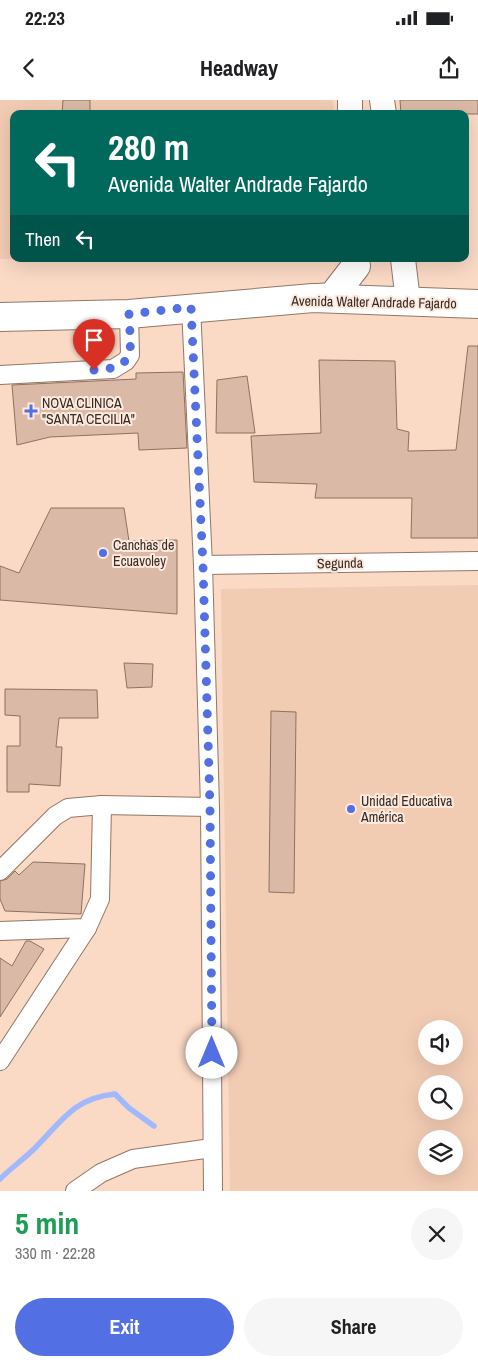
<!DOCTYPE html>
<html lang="en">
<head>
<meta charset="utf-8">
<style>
  body { margin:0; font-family:"Archivo Narrow",sans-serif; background:#f6f6f6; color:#202124; height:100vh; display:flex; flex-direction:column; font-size:19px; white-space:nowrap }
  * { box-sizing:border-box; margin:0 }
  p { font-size:16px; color:#757577 }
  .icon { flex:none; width:28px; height:28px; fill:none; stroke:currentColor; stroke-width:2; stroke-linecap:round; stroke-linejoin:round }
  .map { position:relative; height:1091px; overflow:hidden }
  .panel { display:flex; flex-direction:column; background:#fff; flex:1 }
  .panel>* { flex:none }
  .guide { position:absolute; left:10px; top:10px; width:459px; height:152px; border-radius:10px; box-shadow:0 5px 20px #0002; background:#00695c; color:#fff; overflow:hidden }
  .controls { position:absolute; left:418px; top:920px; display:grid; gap:10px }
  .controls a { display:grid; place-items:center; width:45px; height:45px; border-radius:50%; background:#fff; box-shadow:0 5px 20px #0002; font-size:25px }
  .pin { position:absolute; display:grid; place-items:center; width:42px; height:42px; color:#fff; margin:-51px -21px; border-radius:50% 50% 50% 0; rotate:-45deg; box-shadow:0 0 5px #0007 }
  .pin .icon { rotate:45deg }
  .me { position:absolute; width:55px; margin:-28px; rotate:0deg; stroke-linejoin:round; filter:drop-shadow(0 0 4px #0008) }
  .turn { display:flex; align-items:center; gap:18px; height:105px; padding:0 15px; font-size:22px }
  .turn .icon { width:65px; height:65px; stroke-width:2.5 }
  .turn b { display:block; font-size:35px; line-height:42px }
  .then { display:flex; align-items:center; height:48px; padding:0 15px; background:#0003; gap:10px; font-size:19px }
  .round { display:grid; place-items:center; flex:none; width:52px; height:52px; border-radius:26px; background:#f6f6f6 }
  .overview { display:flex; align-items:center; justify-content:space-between; height:85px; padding:0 15px }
  h1 { font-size:30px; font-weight:700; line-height:38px; color:#1e9e55 }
  .cta { display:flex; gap:10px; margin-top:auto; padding:10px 15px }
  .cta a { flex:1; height:58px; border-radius:30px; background:#526fe4; color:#fff; font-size:20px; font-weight:700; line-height:58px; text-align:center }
  .cta a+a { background:#f6f6f6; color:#202124 }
  .status { display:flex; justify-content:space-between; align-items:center; height:35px; padding:0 25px; background:#fff; direction:ltr }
  .status svg { height:14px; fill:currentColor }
  header { display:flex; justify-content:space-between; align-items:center; height:65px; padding:0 15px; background:#fff; font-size:22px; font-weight:700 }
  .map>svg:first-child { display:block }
</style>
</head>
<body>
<div class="status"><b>22:23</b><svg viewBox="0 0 49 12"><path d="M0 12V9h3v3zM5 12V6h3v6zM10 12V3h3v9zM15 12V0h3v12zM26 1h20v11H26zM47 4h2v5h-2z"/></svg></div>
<header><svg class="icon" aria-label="back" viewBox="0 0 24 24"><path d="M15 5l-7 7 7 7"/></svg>Headway<svg class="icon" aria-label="share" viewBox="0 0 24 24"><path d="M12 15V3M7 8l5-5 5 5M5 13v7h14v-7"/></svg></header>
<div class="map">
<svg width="478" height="1091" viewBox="0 0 478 1091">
  <rect width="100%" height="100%" fill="#fad9c5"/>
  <g fill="#f2cbb3" fill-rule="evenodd">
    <path d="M0,0h333l1,14h-320v145h16h-30z"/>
    <path d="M478,485v606h-248l-9,-602zM426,929h28v27h-28zM426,984h28v27h-28zM426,1039h28v27h-28z"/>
  </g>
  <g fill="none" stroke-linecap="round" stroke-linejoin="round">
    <path stroke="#a1b8fc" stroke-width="5.5" d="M0,1079c11,-11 24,-20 35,-31 27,-27 39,-50 80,-54l14,14 25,18"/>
  </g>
  <g fill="#dabaa6" stroke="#8e715f">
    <path d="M63,0h27v14h-28z"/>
    <path d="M400,0h78v14h-77z"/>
    <path d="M468,246h10v192h-67l1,-40h-97l2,-14 -63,-2 -3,-46 70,-3 -2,-73 76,1 2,68 12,3 -1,19 48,-1z"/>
    <path d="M183,272l4,76 -48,2 -1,-17 -88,4 -33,8 -5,-60 124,-6v-6z"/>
    <path d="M247,276l8,57h-39l1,-53z"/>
    <path d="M51,408h73l5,33 48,-1v74l-177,-14v-34l19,7z"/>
    <path d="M124,563l29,1 -1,23 -25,1z"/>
    <path d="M5,589l92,1 1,28h-39l-3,29h6l-2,39 -31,-2v8h-22v-46h13v-30l-15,-1z"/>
    <path d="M271,611l25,1 -2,181 -25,-1z"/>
    <path d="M33,762l52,2 -4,50 -76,-3 -5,-12v-18l7,-2 8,-8 4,4z"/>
    <path d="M26,841h4l14,8 -44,68v-59l12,8z"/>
  </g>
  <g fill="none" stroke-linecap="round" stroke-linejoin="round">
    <g stroke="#947765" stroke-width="20">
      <g id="street">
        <path d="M0,275l113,-6 13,-8 4,-6 -1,-41"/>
        <path d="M203,465l275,-4"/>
        <path d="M210,707l3,384"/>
        <path d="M0,771l55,-55 13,-8 34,-3 108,2 -7,-242 -12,-258"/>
        <path d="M0,831l87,-3"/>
        <path d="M0,961l87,-133 13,-29 2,-94"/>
        <path d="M75,1091l26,-18 32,-14 79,-11"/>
      </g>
    </g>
    <g stroke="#947765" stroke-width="26">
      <g id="secondary">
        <path d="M350,0v14"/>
        <path d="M382,0l2,14"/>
        <path d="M403,159l5,42"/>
      </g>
    </g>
    <g stroke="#947765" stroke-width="30">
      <g id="primary">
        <path d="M318,198l14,-1 24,-31"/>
        <path d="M0,217l129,-3 184,-16 165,6"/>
      </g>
    </g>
    <use href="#street" stroke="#fff" stroke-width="18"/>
    <use href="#secondary" stroke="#fff" stroke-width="24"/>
    <use href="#primary" stroke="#fff" stroke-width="28"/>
  </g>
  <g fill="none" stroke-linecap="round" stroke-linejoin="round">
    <path stroke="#526fe4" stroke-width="9" stroke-dasharray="0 16.2" d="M94,270c45,-2 36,-20 35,-56l62,-7 12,259 7,241 2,246"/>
  </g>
  <g fill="#526fe4" stroke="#fde9dd" stroke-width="2">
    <path d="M28.5 303.5h5v5h5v5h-5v5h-5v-5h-5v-5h5z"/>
    <circle cx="103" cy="453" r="5"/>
    <circle cx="351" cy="709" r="5"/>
  </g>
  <g text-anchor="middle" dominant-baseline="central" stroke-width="4" stroke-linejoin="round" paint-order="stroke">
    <g font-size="14" fill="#362a22" stroke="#fde9dd">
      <text transform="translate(374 202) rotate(1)">Avenida Walter Andrade Fajardo</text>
      <text transform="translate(340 463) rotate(-1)">Segunda</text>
    </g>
    <g font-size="14" fill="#362a22" stroke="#fde9dd" text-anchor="start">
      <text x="42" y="303">NOVA CLINICA<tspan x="42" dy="16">"SANTA CECILIA"</tspan></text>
      <text x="113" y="445">Canchas de<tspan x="113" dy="16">Ecuavoley</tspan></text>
      <text x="361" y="701">Unidad Educativa<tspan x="361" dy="16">América</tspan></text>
    </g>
  </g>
</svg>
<div class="controls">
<a><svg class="icon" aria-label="sound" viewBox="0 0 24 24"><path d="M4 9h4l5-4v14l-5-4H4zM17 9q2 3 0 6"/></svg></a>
<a><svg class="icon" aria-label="search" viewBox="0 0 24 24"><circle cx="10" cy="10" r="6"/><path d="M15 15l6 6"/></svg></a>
<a><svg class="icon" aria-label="layers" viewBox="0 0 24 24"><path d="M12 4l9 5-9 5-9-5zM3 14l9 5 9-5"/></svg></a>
</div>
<div class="pin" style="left:94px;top:270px;background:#d93025"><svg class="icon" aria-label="arrive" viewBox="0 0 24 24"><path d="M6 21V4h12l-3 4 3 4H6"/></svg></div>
<svg class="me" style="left:212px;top:953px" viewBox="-20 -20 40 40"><circle r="19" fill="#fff"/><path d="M0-13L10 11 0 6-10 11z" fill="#526fe4"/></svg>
<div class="guide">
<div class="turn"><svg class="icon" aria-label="left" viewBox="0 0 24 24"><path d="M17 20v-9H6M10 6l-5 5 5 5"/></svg><div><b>280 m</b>Avenida Walter Andrade Fajardo</div></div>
<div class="then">Then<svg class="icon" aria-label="left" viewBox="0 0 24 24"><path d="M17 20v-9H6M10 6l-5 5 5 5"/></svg></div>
</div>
</div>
<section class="panel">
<div class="overview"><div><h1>5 min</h1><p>330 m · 22:28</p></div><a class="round"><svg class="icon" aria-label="close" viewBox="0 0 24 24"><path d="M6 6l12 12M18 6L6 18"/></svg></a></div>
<div class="cta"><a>Exit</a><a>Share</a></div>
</section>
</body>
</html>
